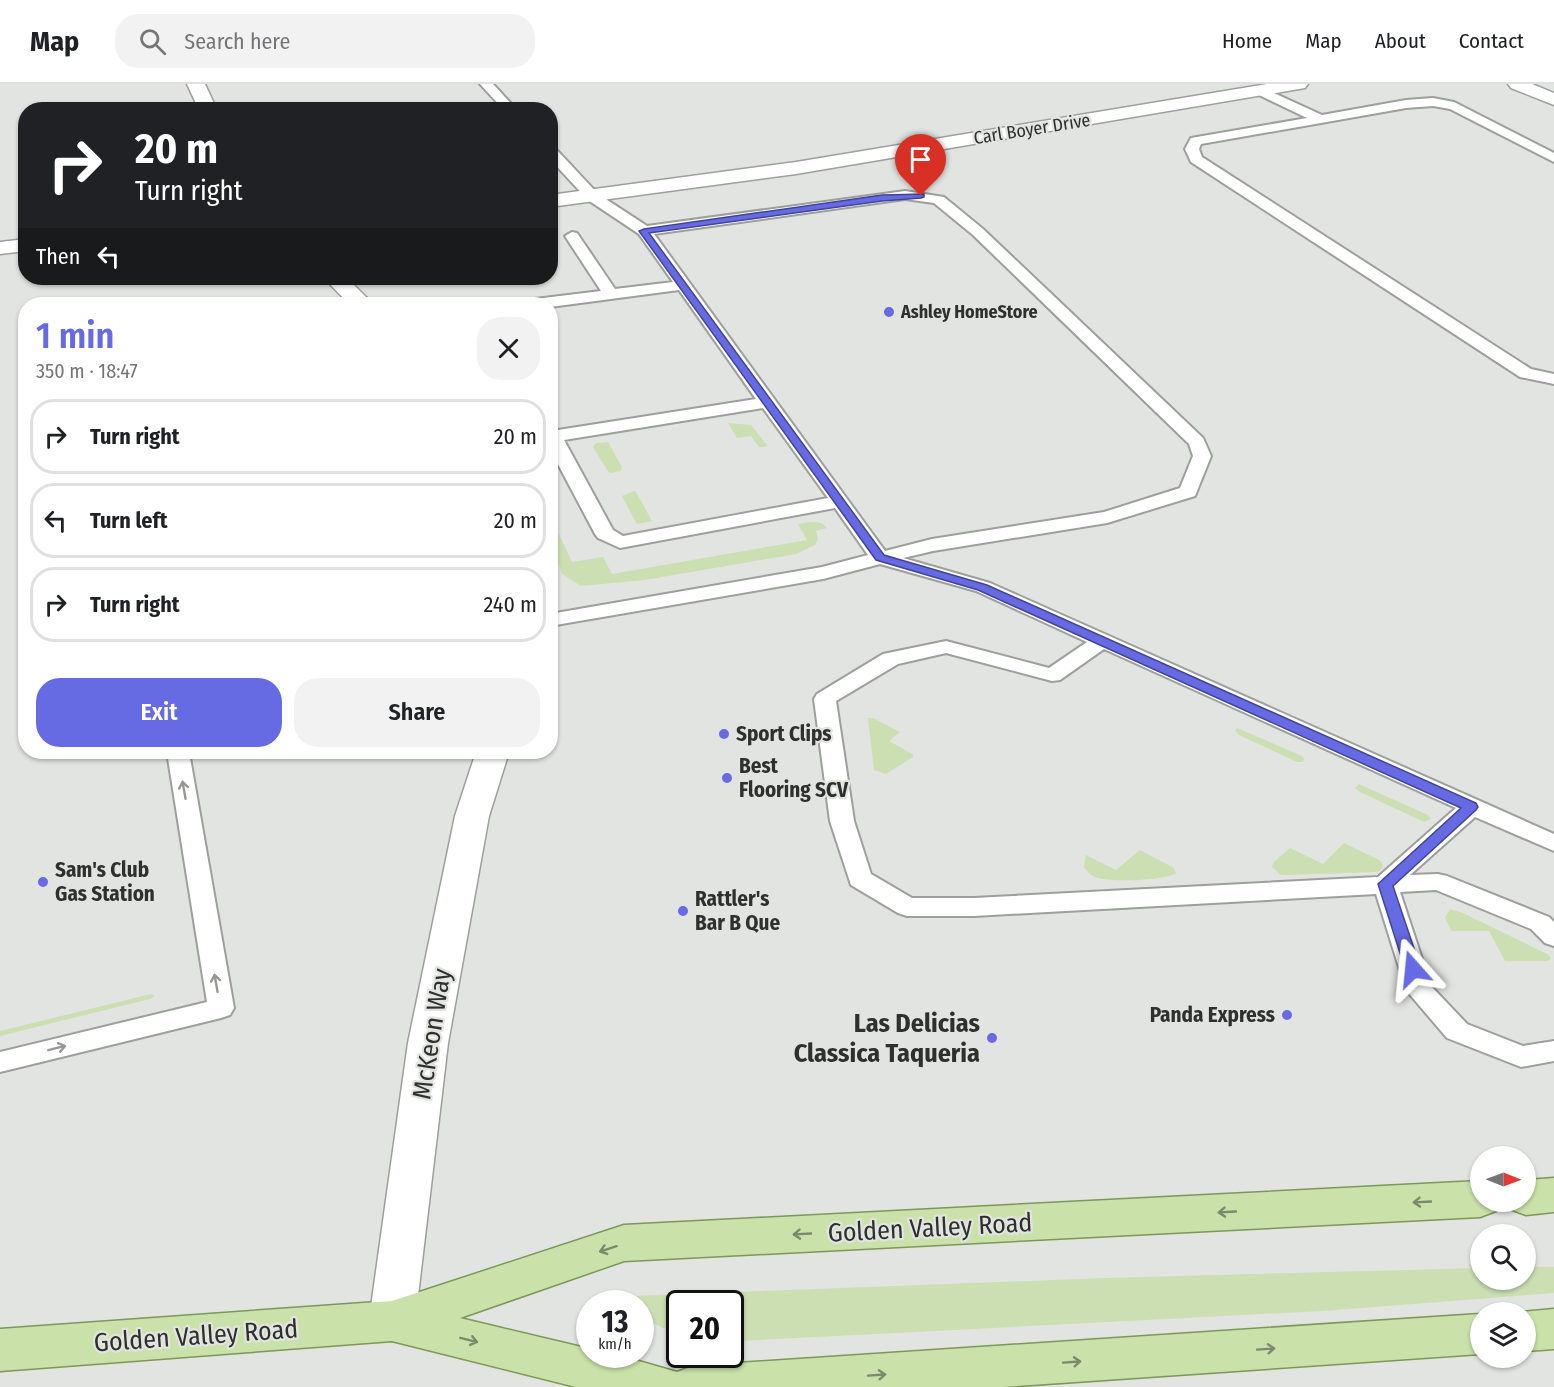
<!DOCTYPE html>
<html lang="en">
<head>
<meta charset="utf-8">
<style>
  body { margin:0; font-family:"Fira Sans Condensed",sans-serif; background:#f2f2f2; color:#202124; height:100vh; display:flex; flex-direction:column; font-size:22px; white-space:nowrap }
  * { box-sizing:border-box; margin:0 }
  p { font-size:20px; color:#757577 }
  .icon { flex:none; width:33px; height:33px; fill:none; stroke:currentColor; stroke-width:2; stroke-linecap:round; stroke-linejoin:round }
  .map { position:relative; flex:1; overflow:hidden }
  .panel { position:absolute; left:18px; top:213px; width:540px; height:462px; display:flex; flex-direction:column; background:#fff; border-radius:24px; box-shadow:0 2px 4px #0004 }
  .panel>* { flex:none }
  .guide { position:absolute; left:18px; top:18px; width:540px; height:183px; border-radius:24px; box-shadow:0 2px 4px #0004; background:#202124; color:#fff; overflow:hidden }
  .needle { width:39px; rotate:91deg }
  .tools { position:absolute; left:1470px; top:1062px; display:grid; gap:12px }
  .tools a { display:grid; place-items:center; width:66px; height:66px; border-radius:50%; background:#fff; box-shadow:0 2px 4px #0004; font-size:30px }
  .speed { position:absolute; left:576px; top:1206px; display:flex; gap:12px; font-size:30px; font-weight:700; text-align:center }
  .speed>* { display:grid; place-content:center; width:78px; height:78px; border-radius:50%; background:#fff; box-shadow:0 2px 4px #0004; line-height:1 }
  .speed small { font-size:15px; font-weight:400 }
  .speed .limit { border:3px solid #111; border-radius:9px; background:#fff; color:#111 }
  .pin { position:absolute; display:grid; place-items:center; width:51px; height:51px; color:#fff; margin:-62px -26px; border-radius:50% 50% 50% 0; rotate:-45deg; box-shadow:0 0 6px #0007 }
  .pin .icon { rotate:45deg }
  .me { position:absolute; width:66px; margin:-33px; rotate:342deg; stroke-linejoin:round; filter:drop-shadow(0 0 4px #0008) }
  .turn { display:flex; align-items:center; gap:21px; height:126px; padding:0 18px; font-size:27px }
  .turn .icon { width:78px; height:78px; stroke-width:2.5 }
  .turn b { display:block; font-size:42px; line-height:51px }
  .then { display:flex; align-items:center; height:57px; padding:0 18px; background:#0003; gap:12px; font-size:22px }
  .round { display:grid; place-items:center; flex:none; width:63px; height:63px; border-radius:24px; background:#f2f2f2 }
  .headline { display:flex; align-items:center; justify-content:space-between; height:102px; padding:0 18px }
  h1 { font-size:36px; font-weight:600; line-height:45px; color:#666ae3 }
  .cta { display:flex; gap:12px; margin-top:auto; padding:12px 18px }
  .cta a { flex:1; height:69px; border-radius:24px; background:#666ae3; color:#fff; font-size:24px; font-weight:600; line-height:69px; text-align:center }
  .cta a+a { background:#f2f2f2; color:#202124 }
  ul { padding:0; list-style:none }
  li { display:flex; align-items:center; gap:18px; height:75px; margin:0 12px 9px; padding:0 6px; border:3px solid #e0e0e0; border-radius:24px }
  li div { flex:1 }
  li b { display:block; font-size:22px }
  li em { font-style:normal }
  header { display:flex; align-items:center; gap:36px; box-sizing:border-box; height:84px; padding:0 30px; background:#fff; border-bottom:2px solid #e0e0e0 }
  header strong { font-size:28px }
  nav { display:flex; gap:33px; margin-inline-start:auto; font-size:21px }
  .search { width:420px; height:54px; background:#f2f2f2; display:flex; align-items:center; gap:15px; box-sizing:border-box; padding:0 21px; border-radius:24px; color:#757577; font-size:22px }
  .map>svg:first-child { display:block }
</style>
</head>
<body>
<header>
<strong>Map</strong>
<div class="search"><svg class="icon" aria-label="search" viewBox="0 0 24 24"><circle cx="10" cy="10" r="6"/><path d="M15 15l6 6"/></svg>Search here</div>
<nav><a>Home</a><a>Map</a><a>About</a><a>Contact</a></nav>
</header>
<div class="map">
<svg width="1554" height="1303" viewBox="0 0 1554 1303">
  <rect width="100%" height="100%" fill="#e2e4e1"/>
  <g fill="#cbdfb3">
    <path d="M728,339l23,2 16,20 -1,2h-7l-8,-11 -14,2z"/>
    <path d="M608,358l14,25 -1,4 -11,2 -3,-3 -14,-23 3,-4z"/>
    <path d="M634,407l2,1 16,29 -15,3 -15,-28z"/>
    <path d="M551,433l21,45 31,-5 9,17 195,-34 -9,-16c11,-2 21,-5 29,4l-11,3 2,8 -3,6 -19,9 -151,26 -64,6 -19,-12 -11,-31z"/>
    <path d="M868,634h5l27,14 -11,9 24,13v3l-27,17 -12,-4z"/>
    <path d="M1237,644l65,28 2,3 -1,3h-6l-58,-27 -4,-4z"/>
    <path d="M1359,700l69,31 3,4 -7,3 -64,-30 -5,-4z"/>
    <path d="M1344,759l37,18 2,6 -3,4 -6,1 -88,3h-5l-9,-8 1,-4 17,-15 33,16z"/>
    <path d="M1140,766l34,18 2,5c-12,8 -63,9 -77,5 -7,-1 -10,-5 -15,-11l2,-12 30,15z"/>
    <path d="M1450,825l13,4 86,42 2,4 -4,2h-42l-16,-30h-38l-6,-13z"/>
    <path d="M151,910l4,2 -5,3 -150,37v-5z"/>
    <path d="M1526,1183h28v26l-231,18 -584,30 -8,-1 -1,-36h-50l-1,27 -16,-3 -22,-10 -1,-14 -31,-1 -1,-6 497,-19 375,-10v12h46z"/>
  </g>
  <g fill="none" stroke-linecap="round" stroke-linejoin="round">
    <g stroke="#9d9f9c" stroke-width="4">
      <g id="lane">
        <path d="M480,0h13l24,26h-13z"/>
        <path d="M1261,3l61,28 84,-15 27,-2 21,4 100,51v9l-104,-53 -17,-3 -27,2 -205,36 -2,5 3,8 329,212 23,5v10l-34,-7 -329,-215 -6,-13 6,-11 116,-20 -50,-24 -2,-3z"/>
        <path d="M550,63l5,1 43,46 49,32 258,-35 39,6 39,32 220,209 8,18 -16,40 -88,27 -174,28 -30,7 87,25 564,251v17l-79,-34 -65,58 28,-1 9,2 102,41 5,5v24l-9,-3 -14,-14 -95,-39 -36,2 31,94 36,38 56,22 31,-5v20l-33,6 -74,-29 -41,-48 -30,-96 -402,22h-67l-9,-3 -47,-28 -21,-64 -16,-122 3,-5 66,-40 63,-13 103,27 38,-26 -111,-51 -96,-27 -57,15 -273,47v-12l272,-47 46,-12 -33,-47 -215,40 -22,-10 -3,-4 -45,-85v-23l8,4 198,-31 -77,-109 -129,17v-3h-22l1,-3 6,-2 66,-8 -36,-55 7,-4 5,1 38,56 58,-7 -34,-48 -51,-34 -38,-41zM905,115l29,4 39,32 216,209 4,12 -13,32 -76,24 -172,27 -47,12 -231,-317zM763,324l65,90 -205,38 -10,-6 -49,-90zM1104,565l352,159 -78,69 -404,21h-62l-41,-24 -17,-53 -18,-120 62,-37 48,-11 106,28 8,-1z"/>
        <path d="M167,668h22l45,256 -4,7 -9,3 -221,54v-20l207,-50z"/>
      </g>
    </g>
    <g stroke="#9d9f9c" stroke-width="3">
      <path id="street" d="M187,0h18l12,26h-18z"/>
    </g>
    <g stroke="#9d9f9c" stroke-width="3">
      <g id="secondary">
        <path d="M1267,0h41l-3,4 -6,1 -503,85 -246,33v-12l246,-33z"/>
        <path d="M1508,0h24l22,9v12l-43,-17z"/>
        <path d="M26,155v12l-26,3v-12z"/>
        <path d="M324,194h23l26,26h-24z"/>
        <path d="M476,668h33l-20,64 -41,227 -33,278 -6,14 -17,6 -17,-6 -6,-14 39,-278 47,-227z"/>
      </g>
    </g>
    <g stroke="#7d9759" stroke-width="3">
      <g id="primary">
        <path d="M1554,1094v34l-28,3 -16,-6 -4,-7h20v-22z"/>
        <path d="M1480,1097v21h21l-5,9 -16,6 -856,44 -164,57 130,31v5h24l63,18 16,-6 787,-52v40l-477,33h-427l-184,-46 -392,30v-42l392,-28 232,-76z"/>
        <path d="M1554,1225v40l-28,2v-39h-5z"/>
      </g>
    </g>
    <use href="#lane" fill="#fff" fill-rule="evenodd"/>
    <use href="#street" fill="#fff" fill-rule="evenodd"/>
    <use href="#secondary" fill="#fff" fill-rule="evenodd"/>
    <use href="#primary" fill="#cae2a9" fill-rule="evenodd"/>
  </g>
  <defs><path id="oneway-shaft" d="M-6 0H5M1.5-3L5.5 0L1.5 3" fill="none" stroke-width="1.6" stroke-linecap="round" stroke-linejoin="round" transform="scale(1.5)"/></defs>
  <g stroke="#979896">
    <use href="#oneway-shaft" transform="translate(184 706) rotate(-100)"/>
    <use href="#oneway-shaft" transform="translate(216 899) rotate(-100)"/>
    <use href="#oneway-shaft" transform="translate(57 964) rotate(-14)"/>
  </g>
  <g stroke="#7c896c">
    <use href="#oneway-shaft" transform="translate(1422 1118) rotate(177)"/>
    <use href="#oneway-shaft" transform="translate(1227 1128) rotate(177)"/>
    <use href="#oneway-shaft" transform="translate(802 1150) rotate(177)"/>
    <use href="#oneway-shaft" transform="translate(608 1165) rotate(162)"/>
    <use href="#oneway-shaft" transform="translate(469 1256) rotate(14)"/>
    <use href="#oneway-shaft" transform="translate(1266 1265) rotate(-4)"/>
    <use href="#oneway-shaft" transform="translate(1072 1278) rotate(-4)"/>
    <use href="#oneway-shaft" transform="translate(877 1291) rotate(-4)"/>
  </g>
  <path fill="#666ae3" stroke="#424594" stroke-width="1.5" d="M924,110v3l-3,1 -39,3 -233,32 235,322 103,30 489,218 2,4 -2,3 -83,76 28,83 -3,4h-11l-2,-4 -27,-85 83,-76 -483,-218 -102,-30 -237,-329 5,-2 238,-34z"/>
  <g fill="#666ae3" stroke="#e2e4e1" stroke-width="2">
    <circle cx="889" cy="228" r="6"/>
    <circle cx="724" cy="650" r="6"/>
    <circle cx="727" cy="694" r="6"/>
    <circle cx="43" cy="798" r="6"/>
    <circle cx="683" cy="827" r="6"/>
    <circle cx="1287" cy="931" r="6"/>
    <circle cx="992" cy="954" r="6"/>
  </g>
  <g text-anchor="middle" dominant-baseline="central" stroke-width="4.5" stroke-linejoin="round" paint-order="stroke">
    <g font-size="18" fill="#2f302e" stroke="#e2e4e1">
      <text transform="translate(1032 45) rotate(-9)">Carl Boyer Drive</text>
    </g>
    <g font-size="18" font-weight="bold" fill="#2f302e" stroke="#e2e4e1" text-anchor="start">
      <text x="901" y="228">Ashley HomeStore</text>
    </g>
    <g font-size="21" font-weight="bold" fill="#2f302e" stroke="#e2e4e1" text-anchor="start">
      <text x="736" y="650">Sport Clips</text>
      <text x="739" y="682">Best<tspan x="739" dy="24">Flooring SCV</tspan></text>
      <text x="55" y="786">Sam's Club<tspan x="55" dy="24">Gas Station</tspan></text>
      <text x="695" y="815">Rattler's<tspan x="695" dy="24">Bar B Que</tspan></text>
      <text x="1275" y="931" text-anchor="end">Panda Express</text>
    </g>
    <g font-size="26" font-weight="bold" fill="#2f302e" stroke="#e2e4e1" text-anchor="end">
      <text x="980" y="939">Las Delicias<tspan x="980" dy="30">Classica Taqueria</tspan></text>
    </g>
    <g font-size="26" fill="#2f302e" stroke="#e2e4e1">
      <text transform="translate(432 950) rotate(-81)">McKeon Way</text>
      <text transform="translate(930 1144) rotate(-3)">Golden Valley Road</text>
      <text transform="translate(196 1252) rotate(-4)">Golden Valley Road</text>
    </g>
  </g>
</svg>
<div class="tools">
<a><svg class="needle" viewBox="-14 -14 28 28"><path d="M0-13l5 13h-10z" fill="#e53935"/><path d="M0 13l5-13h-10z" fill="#757577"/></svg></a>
<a><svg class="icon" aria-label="search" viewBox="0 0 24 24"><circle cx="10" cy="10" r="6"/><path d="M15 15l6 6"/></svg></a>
<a><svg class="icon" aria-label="layers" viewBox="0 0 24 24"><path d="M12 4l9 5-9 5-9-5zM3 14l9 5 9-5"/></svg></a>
</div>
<div class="speed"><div>13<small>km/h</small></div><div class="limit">20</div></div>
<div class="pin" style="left:921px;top:112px;background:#d93025"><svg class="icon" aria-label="arrive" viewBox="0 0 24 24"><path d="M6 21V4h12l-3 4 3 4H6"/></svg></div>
<svg class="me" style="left:1413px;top:885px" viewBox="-20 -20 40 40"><path d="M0-17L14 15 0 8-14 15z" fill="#666ae3" stroke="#fff" stroke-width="4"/></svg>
<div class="guide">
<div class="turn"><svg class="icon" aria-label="right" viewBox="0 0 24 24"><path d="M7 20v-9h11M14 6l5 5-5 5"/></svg><div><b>20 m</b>Turn right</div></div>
<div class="then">Then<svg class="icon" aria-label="left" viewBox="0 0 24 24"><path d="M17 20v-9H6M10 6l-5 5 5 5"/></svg></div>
</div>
<section class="panel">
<div class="headline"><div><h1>1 min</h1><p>350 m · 18:47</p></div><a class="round"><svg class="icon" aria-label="close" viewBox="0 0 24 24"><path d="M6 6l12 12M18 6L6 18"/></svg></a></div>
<ul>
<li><svg class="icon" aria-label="right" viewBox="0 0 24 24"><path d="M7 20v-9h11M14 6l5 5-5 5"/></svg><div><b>Turn right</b></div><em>20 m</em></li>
<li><svg class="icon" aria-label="left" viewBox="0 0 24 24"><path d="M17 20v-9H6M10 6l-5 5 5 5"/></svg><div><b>Turn left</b></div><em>20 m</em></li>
<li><svg class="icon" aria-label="right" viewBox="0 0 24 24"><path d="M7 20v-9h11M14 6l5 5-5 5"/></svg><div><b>Turn right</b></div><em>240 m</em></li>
</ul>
<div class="cta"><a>Exit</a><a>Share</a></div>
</section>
</div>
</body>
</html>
